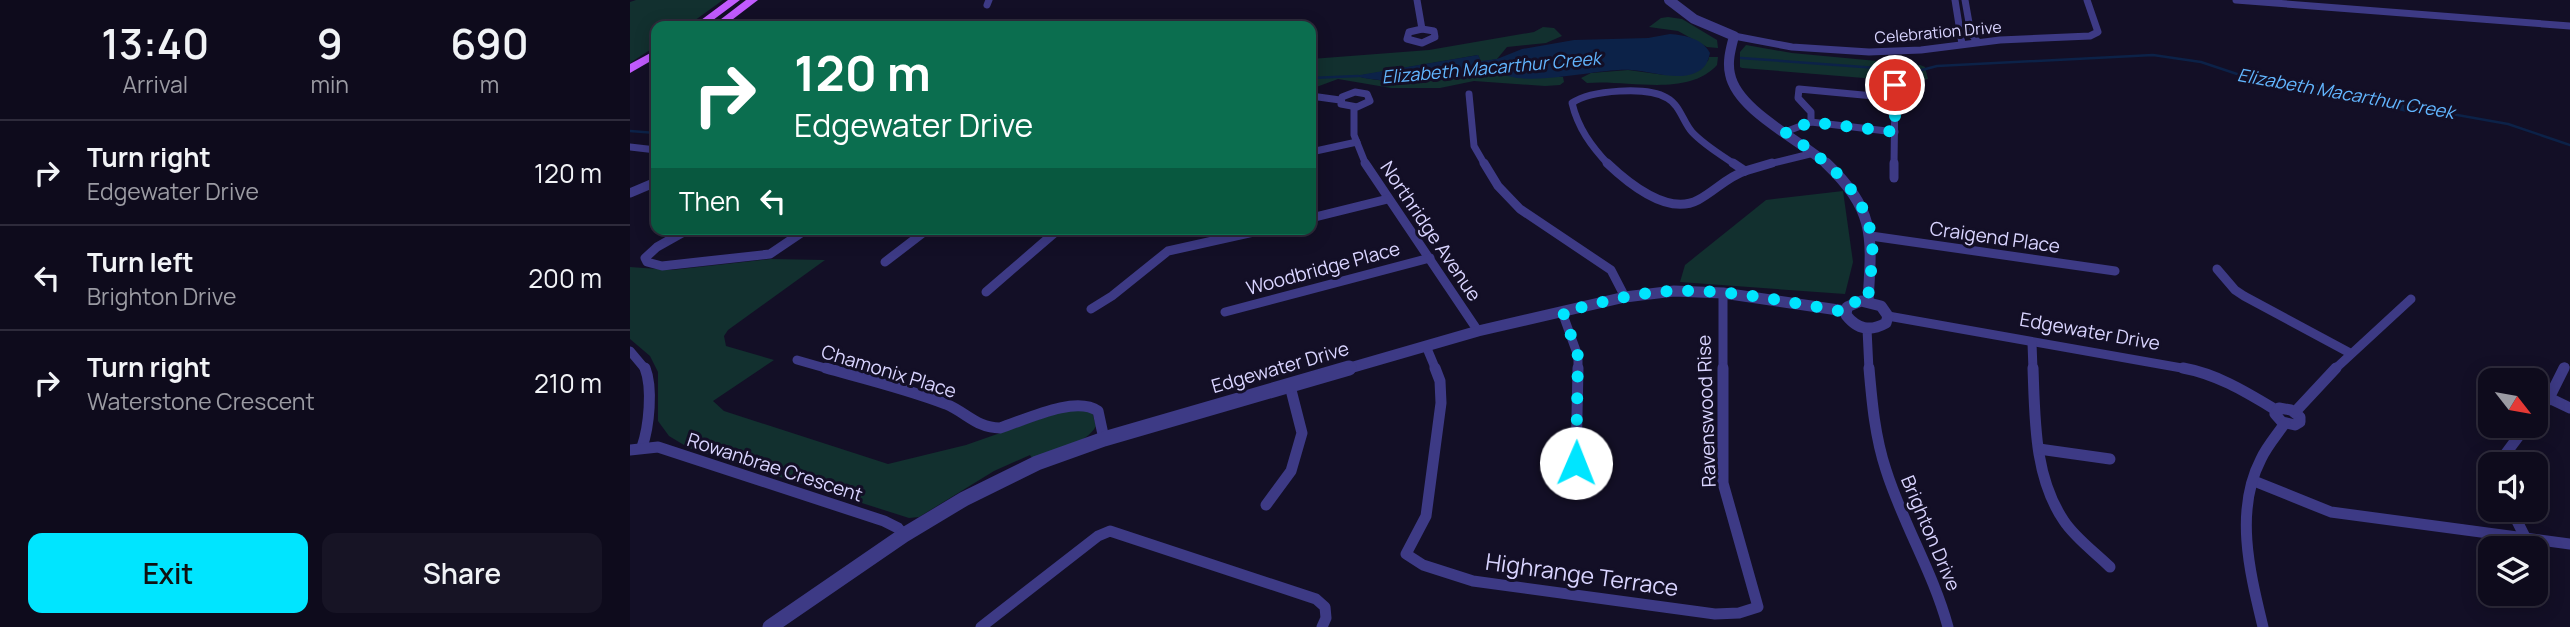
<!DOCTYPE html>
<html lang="en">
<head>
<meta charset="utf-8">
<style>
  body { margin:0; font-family:Manrope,sans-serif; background:#171425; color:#f1f3f6; height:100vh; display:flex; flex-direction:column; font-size:26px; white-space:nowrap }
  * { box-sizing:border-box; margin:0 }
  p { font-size:23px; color:#9b9ba3 }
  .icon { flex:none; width:38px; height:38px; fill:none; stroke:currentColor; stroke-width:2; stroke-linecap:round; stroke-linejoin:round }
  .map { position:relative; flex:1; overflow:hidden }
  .details { display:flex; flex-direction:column; background:#0e0b1c; width:630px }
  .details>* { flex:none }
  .guide { position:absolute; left:21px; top:21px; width:665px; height:214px; border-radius:14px; box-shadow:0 4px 18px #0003,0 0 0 2px #2e2b3b; background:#0b6e4f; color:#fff; overflow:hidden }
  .needle { width:46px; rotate:121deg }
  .controls { position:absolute; left:1848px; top:368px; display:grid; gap:14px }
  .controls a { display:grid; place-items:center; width:70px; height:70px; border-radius:14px; background:#0e0b1c; box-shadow:0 4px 18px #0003,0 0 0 2px #2e2b3b; font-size:35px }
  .pin { position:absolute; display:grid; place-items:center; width:60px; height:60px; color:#fff; margin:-30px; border:4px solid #fff; border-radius:50%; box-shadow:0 2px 7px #0007 }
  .me { position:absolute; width:77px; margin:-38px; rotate:1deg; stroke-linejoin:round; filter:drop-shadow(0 0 5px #0008) }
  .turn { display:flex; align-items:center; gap:24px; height:147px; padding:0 28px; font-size:32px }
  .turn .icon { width:91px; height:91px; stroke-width:2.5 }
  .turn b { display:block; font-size:49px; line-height:60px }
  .then { display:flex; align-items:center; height:66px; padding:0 28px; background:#0003; gap:14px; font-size:26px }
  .eta { display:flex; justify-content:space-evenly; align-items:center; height:119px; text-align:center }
  .eta b { font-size:42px; font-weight:600; line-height:49px }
  .button { display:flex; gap:14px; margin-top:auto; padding:14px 28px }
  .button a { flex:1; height:80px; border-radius:14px; background:#00e5ff; color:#111; font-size:28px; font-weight:600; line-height:80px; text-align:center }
  .button a+a { background:#171425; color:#f1f3f6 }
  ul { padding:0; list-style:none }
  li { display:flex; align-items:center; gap:21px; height:105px; padding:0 28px; border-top:2px solid #2e2b3b }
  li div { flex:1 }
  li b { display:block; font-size:26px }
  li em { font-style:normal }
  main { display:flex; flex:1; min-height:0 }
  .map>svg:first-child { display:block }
</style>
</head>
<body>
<main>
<section class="details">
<div class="eta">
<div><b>13:40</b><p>Arrival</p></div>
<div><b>9</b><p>min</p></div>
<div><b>690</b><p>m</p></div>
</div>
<ul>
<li><svg class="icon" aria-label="right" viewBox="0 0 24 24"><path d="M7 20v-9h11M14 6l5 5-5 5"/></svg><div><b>Turn right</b><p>Edgewater Drive</p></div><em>120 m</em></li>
<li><svg class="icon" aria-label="left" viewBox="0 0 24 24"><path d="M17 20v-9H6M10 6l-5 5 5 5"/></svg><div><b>Turn left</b><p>Brighton Drive</p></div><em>200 m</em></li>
<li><svg class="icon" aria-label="right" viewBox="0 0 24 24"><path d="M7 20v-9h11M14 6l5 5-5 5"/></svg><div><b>Turn right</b><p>Waterstone Crescent</p></div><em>210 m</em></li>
</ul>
<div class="button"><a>Exit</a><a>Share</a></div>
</section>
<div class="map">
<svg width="1940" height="627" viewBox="0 0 1940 627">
  <rect width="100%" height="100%" fill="#130f26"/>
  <g fill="#12302f">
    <path d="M6,0h87l-36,26h-31v20l-26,17v-61z"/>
    <path d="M1038,17l14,2 35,21 1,8 -11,-1 -29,-16 -29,-4 12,-9z"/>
    <path d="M913,27l11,1 8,8 -16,7 -39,4 -10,12 -16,3 -3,-7 -121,21c35,10 82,4 119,1 22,-13 60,1 87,0l1,5 -4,3 -15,1 -71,-5 -34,7h-49l-53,-9 -27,10v-30l118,-9 105,-18z"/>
    <path d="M1116,45l46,8 128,12 5,2 3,12 -15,3 -171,-14 -2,-1v-15z"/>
    <path d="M1079,57h9l-1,8c-30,33 -90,14 -130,18l-6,-5 10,-5 37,-3 37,5 43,-14z"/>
    <path d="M1213,191l10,71 -8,32 -165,-12 5,-17 81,-65z"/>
    <path d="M141,259l54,1 -97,70 -4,6 2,10 48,14 -61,41 11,10 164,53 78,-19 105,-37 21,4 4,14c-10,19 -44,25 -64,32l-2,-3 -36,16 -75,46 -10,1 -220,-70 -20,-12 -11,-15v-49l-8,-16 -20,-17v-72l42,3z"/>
  </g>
  <g fill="#0c2248">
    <path d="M1040,34c15,1 33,5 40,19 -2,9 -5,16 -15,20 -20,8 -44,-2 -64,-3 -35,-2 -106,20 -134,1l-13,1 -8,5c-41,3 -82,8 -122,-1l124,-21 3,6 16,-2 25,-10 52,-9 74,-2z"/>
    <path d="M1683,84l75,12 10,3 13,14 -92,-20z"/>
  </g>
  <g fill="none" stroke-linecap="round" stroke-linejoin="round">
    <g stroke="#0c2248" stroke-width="2.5">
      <path d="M1111,58l177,13 19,-5 216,-11 48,7 45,15"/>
      <path d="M681,78l47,-2"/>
      <path d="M1640,82l48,9"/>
      <path d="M1771,105l107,19 62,21"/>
      <path d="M0,131l26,2"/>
    </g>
    <g stroke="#3d3a85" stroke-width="7">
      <path d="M787,0l5,29"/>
      <path d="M1325,0l7,44"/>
      <path d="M1335,0l6,34 7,8"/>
      <path d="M1606,0l334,26"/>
      <path d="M357,5l2,-5"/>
      <path d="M792,29l12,2 1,6 -13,6 -15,-4 2,-7z"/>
      <path d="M1104,36l58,11 77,5 52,-2 79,-10 90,-4 8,-4 -11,-32"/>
      <path d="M725,92l12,2 3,7 -13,6 -16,-3 1,-7z"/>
      <path d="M839,94l5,52 11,19"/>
      <path d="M681,96l29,4"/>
      <path d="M724,108v27l12,30"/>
      <path d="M1181,122v-10l-13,-14 1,-9 96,9"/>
      <path d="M1155,132l26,-10 84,10"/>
      <path d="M0,147l26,3"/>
      <path d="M681,152l46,-10"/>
      <path d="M979,165c-18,-19 -31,-37 -37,-62 19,-13 75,-17 95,-5 13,7 16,24 25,34 12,13 29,23 44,33"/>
      <path d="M1135,165l49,-12"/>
      <path d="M1264,165l1,-80"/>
    </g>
    <g stroke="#3d3a85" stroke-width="9">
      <path d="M735,163l113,168"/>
      <path d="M854,163l14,23 22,23 91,61 14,27"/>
      <path d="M977,163c21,20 61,53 91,37 17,-9 29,-23 47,-29"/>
      <path d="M1103,163l12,8"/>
      <path d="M1115,171l27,-8"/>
      <path d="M1264,178v-15"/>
      <path d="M0,193l26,-11"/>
      <path d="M681,218l77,-19"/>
      <path d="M59,229l-32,18 -12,11 2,4 15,4 108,-12 37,-25"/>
      <path d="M1241,236l244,35"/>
      <path d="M255,262l43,-33"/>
      <path d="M1587,269l18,21 9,6 106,57"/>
      <path d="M356,292l73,-63"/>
      <path d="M1093,293v77"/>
      <path d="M461,309l21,-13 56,-45 99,-22"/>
      <path d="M595,312l205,-54"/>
      <path d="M932,312l16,44v14"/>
      <path d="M1258,316l305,54"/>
      <path d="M1237,329l2,41"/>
      <path d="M1402,343l1,27"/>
      <path d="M796,346l10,24"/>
      <path d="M0,351l16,19"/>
      <path d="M167,360l35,10"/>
      <path d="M1704,370l77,-71"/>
      <path d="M1933,370l2,-3"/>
    </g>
    <g stroke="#3d3a85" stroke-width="11">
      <path d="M196,368c40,11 81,21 120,36 21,9 31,24 54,24 25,-8 75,-33 98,-17l6,28"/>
      <path d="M805,368l5,13 1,22 -15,113 -20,38 17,11 50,16 242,33 24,-1 19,-6 -35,-124v-115"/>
      <path d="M1239,368c3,35 6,69 17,102 17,54 47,102 62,157"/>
      <path d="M1403,368c2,52 1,109 31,153 12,18 31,31 46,46"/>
      <path d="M1553,368c34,6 63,24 93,42"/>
      <path d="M1919,398l21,10"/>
      <path d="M1649,408l12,2 9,7v5l-5,3 -13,-3 -7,-8z"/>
      <path d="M1665,412l41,-44"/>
      <path d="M1906,415l13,-17 15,-30"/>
      <path d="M12,447c7,-20 11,-59 3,-79"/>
      <path d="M1409,449l71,10"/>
      <path d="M0,450l28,-3 226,74 14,7 6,7"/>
      <path d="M946,463l2,-95"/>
      <path d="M1868,464l29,-39"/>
      <path d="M1624,481l77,31 239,32"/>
      <path d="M636,505l25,-34 11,-38 -12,-47"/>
      <path d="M1881,509l14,28"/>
      <path d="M351,627l117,-91 12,-5 206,68 9,8 1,11 -4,9"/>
      <path d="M1633,627c-13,-54 -29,-116 -2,-168 6,-13 16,-24 24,-36"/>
    </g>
    <path stroke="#3d3a85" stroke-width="10" d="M1039,0l25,19 40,17c-3,12 -7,25 -4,38 7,37 71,66 98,91"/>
    <g stroke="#3d3a85" stroke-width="11">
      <path d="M1196,163c50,48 46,73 42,138"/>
      <path d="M1231,301l20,5 7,10 -2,7c-16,9 -29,6 -40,-8l1,-8z"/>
      <path d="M713,370l135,-39 147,-34 49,-6 49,2 122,18"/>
    </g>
    <path stroke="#3d3a85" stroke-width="15" d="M140,627l134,-92 60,-36 73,-36 67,-24 245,-71"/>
    <g fill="#c25bff" fill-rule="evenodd">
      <path d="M98,0h12l-35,26h-12z"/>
      <path d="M116,0h12l-34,26h-12z"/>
      <path d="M26,50v8l-26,15v-9z"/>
    </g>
  </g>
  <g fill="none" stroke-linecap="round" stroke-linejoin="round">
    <path stroke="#00e5ff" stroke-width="12" stroke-dasharray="0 21.6" d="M946,463l2,-107 -15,-44c36,-9 74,-20 111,-21 57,-2 115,11 171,21l10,-10 13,-1c1,-21 7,-45 3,-66 -8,-48 -49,-77 -86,-103l26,-10 84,10v-47"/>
  </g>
  <g text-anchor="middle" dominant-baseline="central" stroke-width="6" stroke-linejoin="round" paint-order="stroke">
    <g font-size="16" fill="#d9d4ff" stroke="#130f26">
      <text transform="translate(1308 32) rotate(-5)">Celebration Drive</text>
    </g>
    <g font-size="18" font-style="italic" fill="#62b6ff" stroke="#130f26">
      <text transform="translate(861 67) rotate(-5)">Elizabeth Macarthur Creek</text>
      <text transform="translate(1716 93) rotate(10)">Elizabeth Macarthur Creek</text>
    </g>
    <g font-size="19" fill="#d9d4ff" stroke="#130f26">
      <text transform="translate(801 231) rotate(56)">Northridge Avenue</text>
      <text transform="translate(1365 237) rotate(8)">Craigend Place</text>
      <text transform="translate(693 268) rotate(-15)">Woodbridge Place</text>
      <text transform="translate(1460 331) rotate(10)">Edgewater Drive</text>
      <text transform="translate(650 367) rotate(-16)">Edgewater Drive</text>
      <text transform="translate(259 371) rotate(17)">Chamonix Place</text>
      <text transform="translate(1076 411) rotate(-92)">Ravenswood Rise</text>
      <text transform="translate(145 467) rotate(18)">Rowanbrae Crescent</text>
      <text transform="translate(1301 533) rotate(67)">Brighton Drive</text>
    </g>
    <g font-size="23" fill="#d9d4ff" stroke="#130f26">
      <text transform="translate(952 574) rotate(8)">Highrange Terrace</text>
    </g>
  </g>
</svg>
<div class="controls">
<a><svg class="needle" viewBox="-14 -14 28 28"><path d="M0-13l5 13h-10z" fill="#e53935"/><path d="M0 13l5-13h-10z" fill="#9b9ba3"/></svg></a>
<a><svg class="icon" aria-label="sound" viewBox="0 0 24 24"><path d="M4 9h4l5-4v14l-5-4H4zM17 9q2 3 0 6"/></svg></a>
<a><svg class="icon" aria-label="layers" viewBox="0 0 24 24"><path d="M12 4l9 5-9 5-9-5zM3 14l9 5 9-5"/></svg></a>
</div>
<div class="pin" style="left:1265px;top:85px;background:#d93025"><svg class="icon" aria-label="arrive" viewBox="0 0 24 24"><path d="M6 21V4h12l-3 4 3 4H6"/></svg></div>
<svg class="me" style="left:946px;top:463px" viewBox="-20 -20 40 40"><circle r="19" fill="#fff"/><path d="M0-13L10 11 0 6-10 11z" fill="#00e5ff"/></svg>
<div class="guide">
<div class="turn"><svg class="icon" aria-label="right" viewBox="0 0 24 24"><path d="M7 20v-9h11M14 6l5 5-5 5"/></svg><div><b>120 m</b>Edgewater Drive</div></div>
<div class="then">Then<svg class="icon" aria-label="left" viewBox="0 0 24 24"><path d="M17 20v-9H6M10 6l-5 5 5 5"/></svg></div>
</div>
</div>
</main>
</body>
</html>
